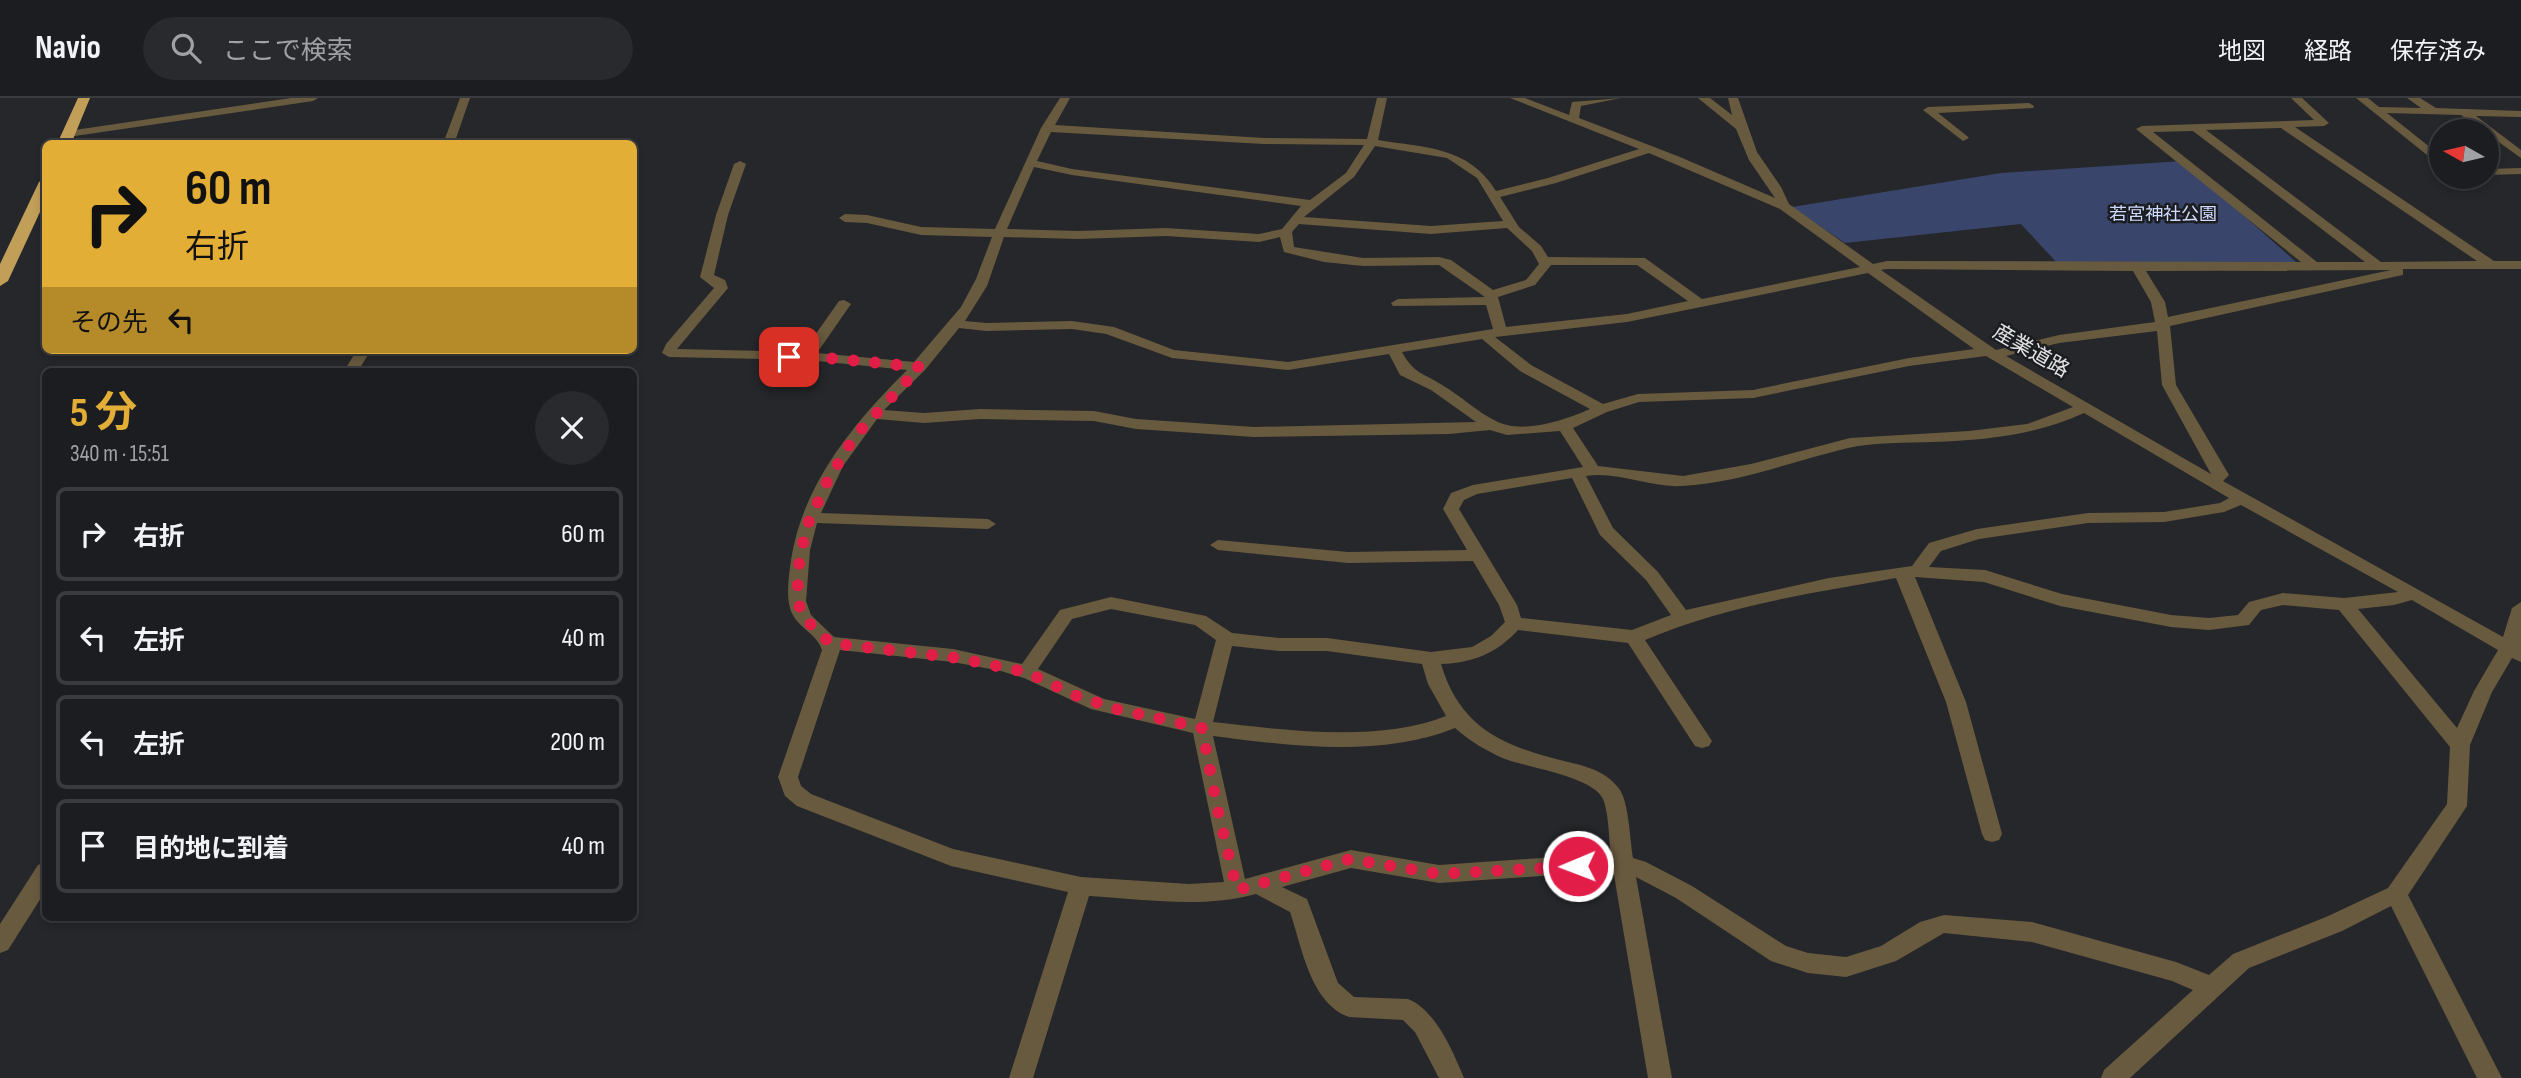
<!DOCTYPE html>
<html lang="ja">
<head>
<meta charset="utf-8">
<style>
  body { margin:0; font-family:"Sofia Sans Condensed","Noto Sans JP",sans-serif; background:#292a2d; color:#f1f3f6; height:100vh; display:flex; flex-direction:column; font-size:26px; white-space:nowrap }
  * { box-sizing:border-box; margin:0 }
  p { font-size:23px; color:#a0a2a5 }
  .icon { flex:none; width:38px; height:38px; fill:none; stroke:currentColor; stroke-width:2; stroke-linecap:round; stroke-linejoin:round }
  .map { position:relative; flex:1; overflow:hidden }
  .drawer { position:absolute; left:42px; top:270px; width:595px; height:553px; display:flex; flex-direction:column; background:#1c1d20; border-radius:10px; box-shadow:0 4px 10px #0003,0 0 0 2px #3a3b3e }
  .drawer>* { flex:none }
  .banner { position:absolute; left:42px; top:42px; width:595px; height:214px; border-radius:10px; box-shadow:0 4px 10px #0003,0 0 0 2px #3a3b3e; background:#e3ae35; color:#111; overflow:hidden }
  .needle { width:46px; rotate:278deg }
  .buttons { position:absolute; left:2429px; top:21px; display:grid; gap:14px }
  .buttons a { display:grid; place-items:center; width:70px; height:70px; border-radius:50%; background:#1c1d20; box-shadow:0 4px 10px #0003,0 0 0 2px #3a3b3e; font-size:35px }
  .pin { position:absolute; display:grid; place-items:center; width:60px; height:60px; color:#fff; margin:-30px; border-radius:14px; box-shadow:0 4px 10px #0006 }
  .me { position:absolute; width:77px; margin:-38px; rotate:269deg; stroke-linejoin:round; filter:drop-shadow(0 0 5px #0008) }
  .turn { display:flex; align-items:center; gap:24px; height:147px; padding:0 28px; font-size:32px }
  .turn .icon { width:91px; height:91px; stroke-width:2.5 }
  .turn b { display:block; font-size:49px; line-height:60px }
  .then { display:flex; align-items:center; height:66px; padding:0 28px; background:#0003; gap:14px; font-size:26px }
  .round { display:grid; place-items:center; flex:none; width:74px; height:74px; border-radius:37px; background:#292a2d }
  .overview { display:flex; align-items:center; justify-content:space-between; height:119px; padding:0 28px }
  h1 { font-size:42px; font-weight:700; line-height:52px; color:#e3ae35 }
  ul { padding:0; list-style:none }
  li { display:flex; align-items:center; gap:21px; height:94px; margin:0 14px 10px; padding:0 14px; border:4px solid #3a3b3e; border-radius:10px }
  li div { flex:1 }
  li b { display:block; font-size:26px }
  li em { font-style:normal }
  header { display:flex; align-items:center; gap:42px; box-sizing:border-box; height:98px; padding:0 35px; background:#1c1d20; border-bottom:2px solid #3a3b3e }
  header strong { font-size:33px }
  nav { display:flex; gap:38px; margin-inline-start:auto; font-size:24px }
  .search { width:490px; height:63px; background:#292a2d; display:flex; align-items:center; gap:18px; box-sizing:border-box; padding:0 24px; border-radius:38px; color:#a0a2a5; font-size:26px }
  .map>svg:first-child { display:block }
</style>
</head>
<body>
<header>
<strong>Navio</strong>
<div class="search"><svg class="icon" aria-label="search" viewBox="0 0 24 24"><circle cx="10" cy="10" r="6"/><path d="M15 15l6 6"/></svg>ここで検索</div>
<nav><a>地図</a><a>経路</a><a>保存済み</a></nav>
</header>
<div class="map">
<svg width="2521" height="980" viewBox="0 0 2521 980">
  <rect width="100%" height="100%" fill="#26272a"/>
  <path fill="#39456b" d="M2182,63l122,108 -246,-5 -37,-40 -176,19 -53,-36 209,-34z"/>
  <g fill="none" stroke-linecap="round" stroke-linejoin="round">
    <g fill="#685a3f" fill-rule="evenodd">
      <path d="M291,0h27l-5,3 -245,36 -6,-3 6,-3z"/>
      <path d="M460,0h10l-16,46h-11z"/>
      <path d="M1060,0h10l-15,27 209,13 103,1 10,-41h10l-9,42c48,8 90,6 118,51l52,-13 91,-29 -129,-51h15l44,17 3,-13 49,-4 -40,8 -2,12 101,39 95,41 -26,-38 -13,-31 -38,-31h12l22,17 -4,-17h10l19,54 24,35 8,17 84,60 14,-3 414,1 -165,-133 6,-3 172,-6 -23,-22h11l27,25 -5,3 -29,1 199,134h27v8h-118v6l-5,1 -228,50 6,59 53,90 -6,6 280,156 9,-29 9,-6v60l-9,-4 -20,34 -22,53 -3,61 -59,89 94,183h-25l-86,-172 -49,25 -93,37 -119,110h-29l3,-8 89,-80 -21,-9 -140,-39 -88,-9 -48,28 -50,16 -38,-4 -37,-12 -95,-63 -40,-21 36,201h-24l-34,-203h-59l-116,8 -88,-15 -69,19 25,12 31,84 16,14 54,2c28,11 45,53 56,79h-25l-24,-46 -12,-12 -54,-3c-39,-14 -47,-70 -59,-105l-34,-18c-54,15 -112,5 -167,2l-56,182h-24l59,-186 -117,-26 -154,-60 -12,-10 -7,-19 44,-127c-5,-17 -27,-23 -32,-42 -4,-15 -1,-32 1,-48 12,-77 63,-137 116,-190l-100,-10 -138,-3 -7,-4 4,-9 48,-56 -14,-11 16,-62 18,-51 6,-3 6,3 -18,51 -14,60 11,5 3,8 -51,61 126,3 36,-51 5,-1 7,4 -34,49 97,9 47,-55 15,-28 16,-42 -71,-2 -54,-12 -22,-1 -6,-4 6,-4 22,1 54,12 74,2 46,-101zM2281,30l196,133 -96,1 -175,-132zM2193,33l172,131h-48l-164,-130zM1051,34l213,12 100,1 -18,28 -36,27 -238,-31 -35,-8zM1375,48l72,12 30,20 26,43 -72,5 -127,-9 50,-40zM1649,55l131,56 80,58 -158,32 -57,-41 -97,-1 -7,-11 -22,-19 -19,-30 56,-14zM1034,69l38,8 229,31 -19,23 -23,5 -93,-6 -88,3 -71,-2zM1299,126l132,10 76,-6 25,23 7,13 -13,16 -33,10 -42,-30 -12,-3 -76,1 -69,-11 -2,-15zM1166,138l93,6 21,-5 4,15 40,10 39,4 76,-1 46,32 -87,2 -7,4 2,3 93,-1 7,24 -205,33 -114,-12 -60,-23 -42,-6 -86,2 -21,-2 22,-35 17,-49 74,2zM1551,167h86l51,36 -61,13 -121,13 -8,-30 37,-12zM1887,171l246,2 18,31 4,20 -96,13 -63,15 -115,-80zM2391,172l-223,47 -3,-15 -19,-31zM1868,175l106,76 -65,9 -156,32 -115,4 -35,10 -72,-39 -36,-28 132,-15zM959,230l27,3 86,-2 34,5 66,24 116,12 101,-16 11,21 31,15 45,32 -222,5 -118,-8 -42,-8 -114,-2 -56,4 -40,-3 41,-40zM2157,233l5,54 49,89 -205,-118 53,-13zM1482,241l38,32 70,38c-25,11 -68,26 -94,12 -19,-9 -35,-25 -54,-36 -20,-13 -28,-11 -40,-33zM1986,258l87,51 -46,17 -58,7 -119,7 -99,26 -68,12 -85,-10 -25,-38 34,-16 32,-10 114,-4 156,-32zM2084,315l145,85 -9,5 -56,9 -76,1 -111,16 -48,14 -17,23 -83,12 -143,32 -28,-38 -45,-44 -27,-52c32,-5 64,12 96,10 57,-3 111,-25 166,-38 27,-6 57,-5 85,-6 53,-2 103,-7 151,-29zM877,321l47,4 56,-4 114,2 42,8 118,8 195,-3 41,-4 17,5 53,-4 23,36 -110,18 -22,8 -8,16 24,41 -119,2 -130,-12 -8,5 8,5 130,13 125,-2 26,44 6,17 -14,14 -19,11 -41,5 -104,-14h-48l-47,-5 -26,-17 -95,-19 -51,13 -38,54 -69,-15 -119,-12 -23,-22 -5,-14 4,-51 7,-27 171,6 8,-5 -8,-5 -167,-6 22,-47zM1572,380l28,57 46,45 25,35 -39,15 -111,-12 -4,-13 -58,-96 5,-9 13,-6zM2241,407l157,87 -54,6 -61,-5 -34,9 -11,13 -29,3 -38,-3 -109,-21 -77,-24 -56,-3 12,-16 38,-12 109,-16 76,-1 60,-10zM1915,479l69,5 76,24 111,21 38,3 40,-5 12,-15 22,-5 56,5 111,137 -3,57 -59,84 -62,29 -93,37 -24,21 -33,-13 -144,-40 -88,-7 -24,7 -39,24 -35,11 -38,-4 -22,-7 -94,-60 -46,-24 -13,-4c-3,-17 -4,-54 -13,-68 -13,-19 -35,-24 -56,-29 -61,-15 -104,-33 -123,-97 32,-1 56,-11 77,-34l110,13 67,103 7,2 7,-2 3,-5 -67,-101c79,-34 167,-47 251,-62l50,124 36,132 3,6 7,2 7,-2 3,-6 -36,-132zM2412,502l86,50 -24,41 -17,37 -99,-119 36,-4zM1111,511l84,16 21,15 -21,79 -91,-20 -66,-30 34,-50zM1232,548l47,5h48l95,13 6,20 18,32c-68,27 -161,14 -233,6zM840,552l113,12 48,9 23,7 67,31 102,24 31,149 -35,2 -108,-7 -128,-28 -142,-55 -10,-8 -3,-9zM1455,630c15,13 31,23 50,31 22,8 89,18 98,40 6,14 6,42 8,58h-56l-116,8 -88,-15 -106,29 -32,-143c78,10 168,22 242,-8z"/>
      <path d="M2356,0h12l11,9 42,1 -14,-10h13l16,10 85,3v6l-45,-1 45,34v8l-60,-43 -74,-2 54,43v8l-4,-1z"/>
      <path d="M2029,5l5,3 -1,2 -95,5 29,23 2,2 -6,3 -40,-31 5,-3z"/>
      <path d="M2521,70v6l-34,1v-6z"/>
      <path d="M357,252h14l-13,21h-14z"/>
      <path d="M46,764v28l-38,60 -8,3v-29l38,-59z"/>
    </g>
    <g fill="#c29f59" fill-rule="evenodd">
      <path d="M78,0h12l-19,46h-14z"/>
      <path d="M46,80v21l-38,82 -8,5v-22l39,-82z"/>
    </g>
  </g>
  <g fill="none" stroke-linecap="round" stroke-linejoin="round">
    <path stroke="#e11d48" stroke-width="12" stroke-dasharray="0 21.6" d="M789,259l18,-1 113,11 -66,70 -27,45 -21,46 -7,37 -2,35 7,18 26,25 127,15 69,14 51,24 39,13 86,19 15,79 20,83 113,-31 89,15 139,-8"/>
  </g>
  <g text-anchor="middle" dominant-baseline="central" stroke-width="5" stroke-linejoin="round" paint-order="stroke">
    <g font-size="18" fill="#cedafe" stroke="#1c1d20">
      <text x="2163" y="116">若宮神社公園</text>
    </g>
    <g font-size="21" fill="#e3e3e5" stroke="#1c1d20">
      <text transform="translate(2031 253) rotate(30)">産業道路</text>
    </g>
  </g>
</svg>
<div class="buttons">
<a><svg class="needle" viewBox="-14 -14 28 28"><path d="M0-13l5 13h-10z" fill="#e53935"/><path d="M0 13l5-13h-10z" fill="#a0a2a5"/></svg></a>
</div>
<div class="pin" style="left:789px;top:259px;background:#d93025"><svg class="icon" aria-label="arrive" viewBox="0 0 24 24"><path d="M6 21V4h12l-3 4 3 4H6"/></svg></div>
<svg class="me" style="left:1578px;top:768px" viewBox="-20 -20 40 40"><circle r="17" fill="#e11d48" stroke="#fff" stroke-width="3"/><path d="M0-11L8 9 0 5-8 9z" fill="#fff"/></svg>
<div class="banner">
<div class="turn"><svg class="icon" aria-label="right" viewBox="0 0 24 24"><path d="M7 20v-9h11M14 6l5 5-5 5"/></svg><div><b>60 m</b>右折</div></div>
<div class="then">その先<svg class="icon" aria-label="left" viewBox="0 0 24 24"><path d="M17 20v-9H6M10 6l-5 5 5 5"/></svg></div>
</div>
<section class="drawer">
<div class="overview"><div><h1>5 分</h1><p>340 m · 15:51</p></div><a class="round"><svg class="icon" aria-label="close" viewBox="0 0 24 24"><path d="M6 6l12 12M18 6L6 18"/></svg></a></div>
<ul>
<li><svg class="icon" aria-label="right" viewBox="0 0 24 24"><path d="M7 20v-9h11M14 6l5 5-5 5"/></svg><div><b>右折</b></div><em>60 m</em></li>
<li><svg class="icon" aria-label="left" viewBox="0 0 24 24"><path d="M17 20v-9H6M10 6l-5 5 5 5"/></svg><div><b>左折</b></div><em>40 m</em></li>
<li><svg class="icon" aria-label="left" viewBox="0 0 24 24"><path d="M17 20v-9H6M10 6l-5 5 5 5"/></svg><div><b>左折</b></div><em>200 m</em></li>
<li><svg class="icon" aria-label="arrive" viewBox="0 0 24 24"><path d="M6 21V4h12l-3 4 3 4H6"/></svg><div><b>目的地に到着</b></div><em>40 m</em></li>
</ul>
</section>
</div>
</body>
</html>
